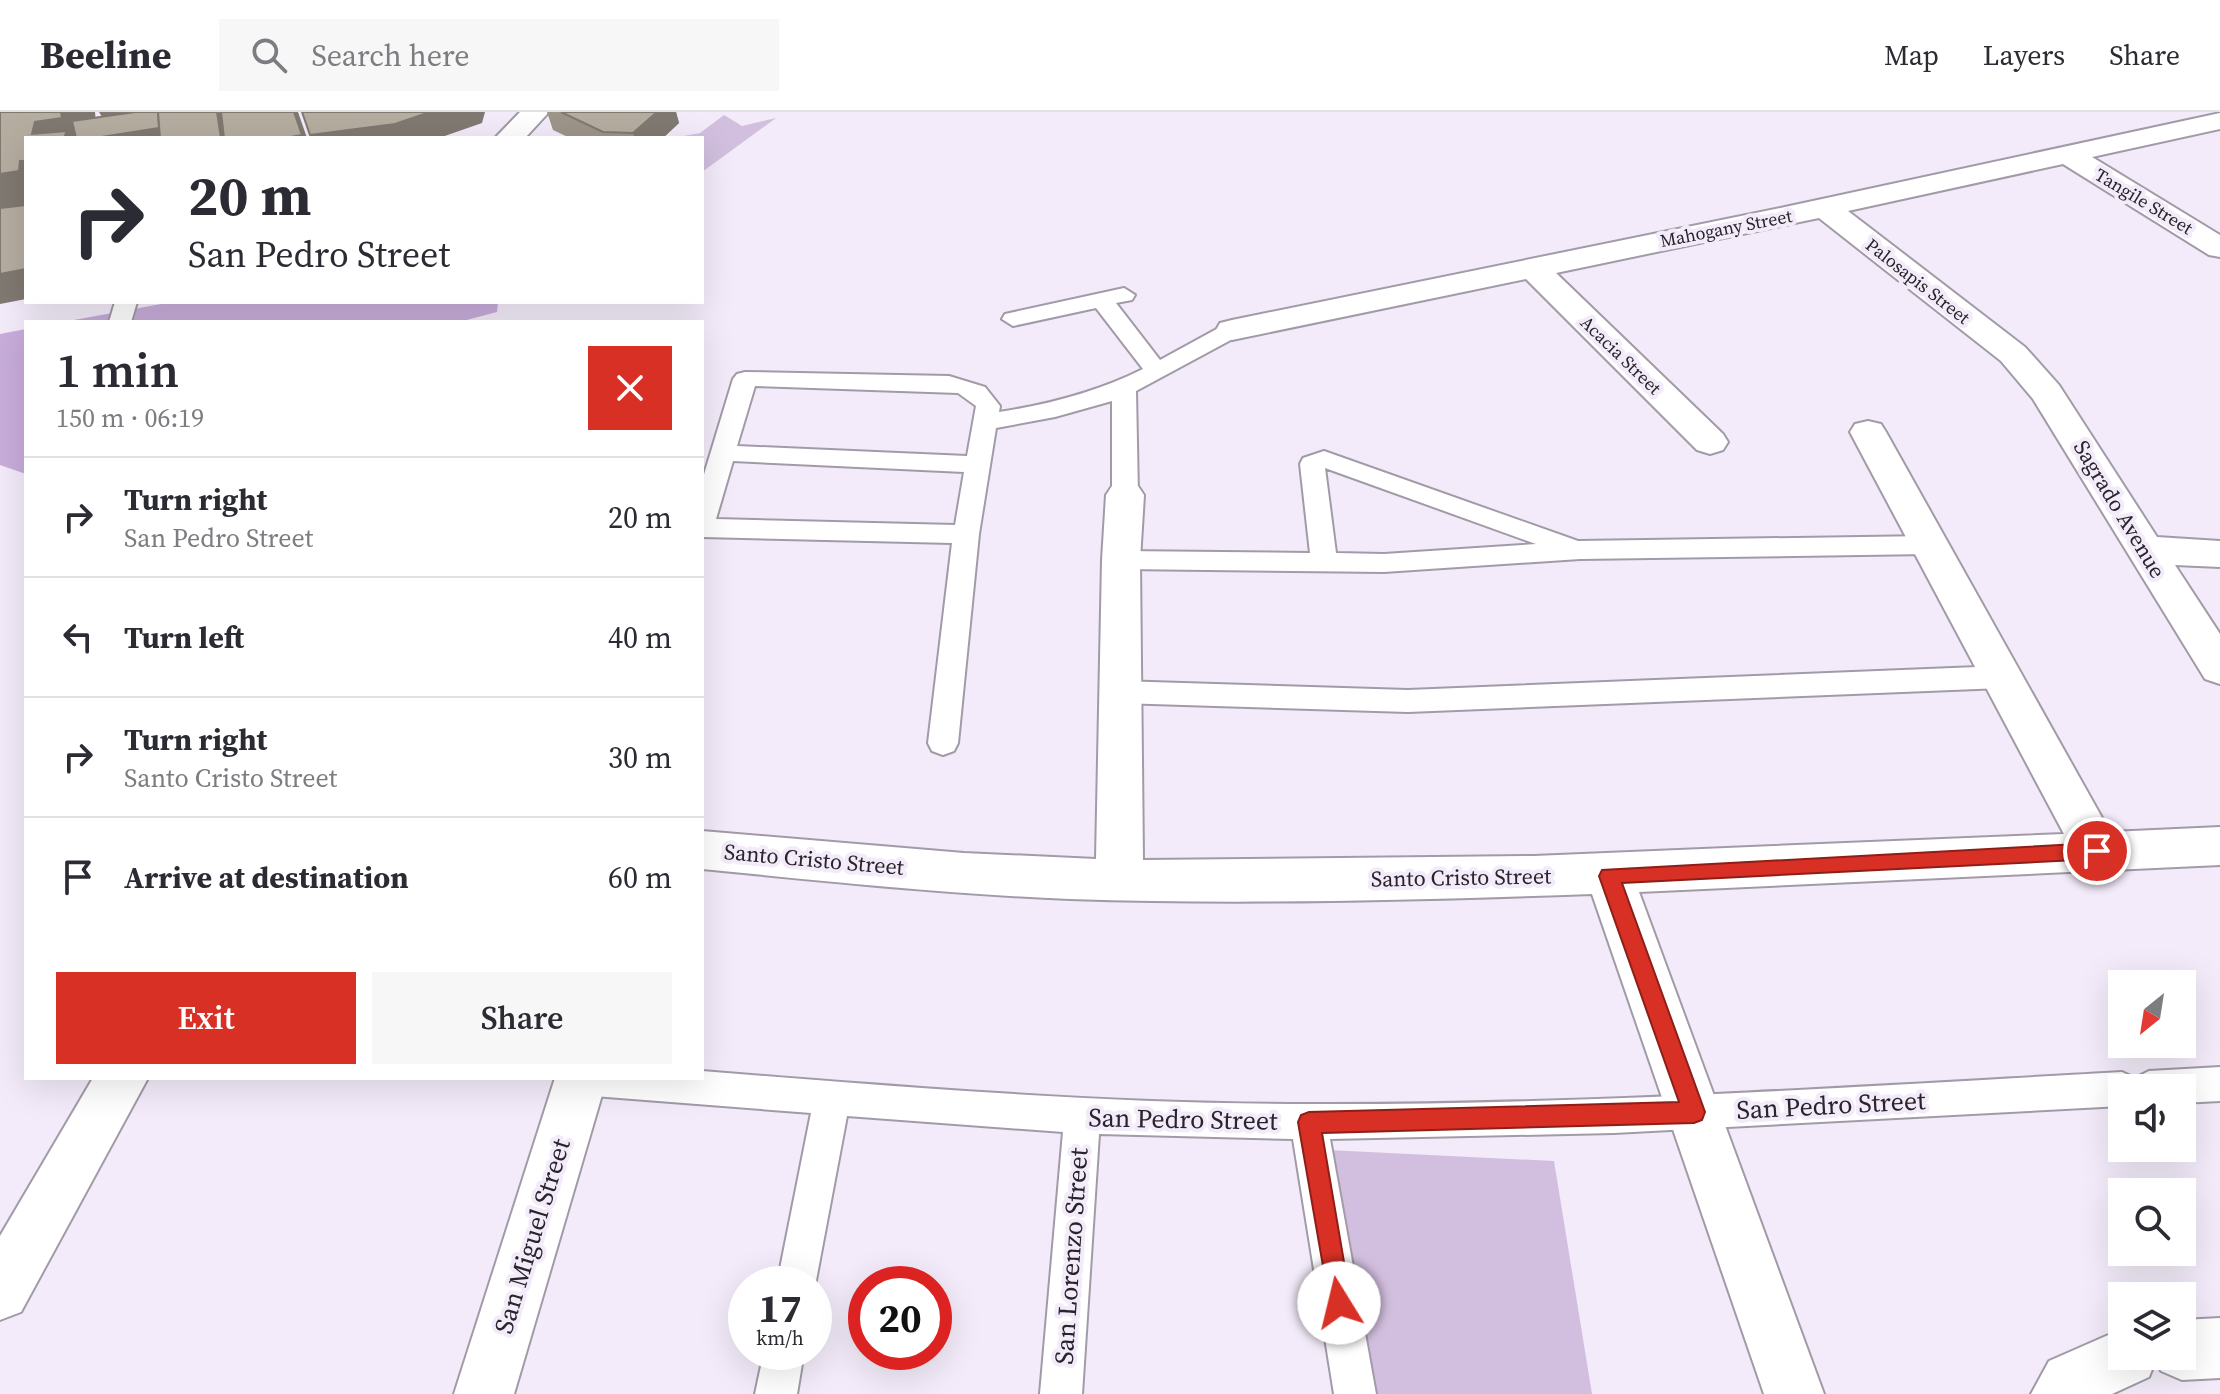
<!DOCTYPE html>
<html lang="en">
<head>
<meta charset="utf-8">
<style>
  body { margin:0; font-family:"Source Serif 4",serif; background:#f7f7f7; color:#2b2b33; height:100vh; display:flex; flex-direction:column; font-size:30px; white-space:nowrap }
  * { box-sizing:border-box; margin:0 }
  p { font-size:26px; color:#7c7c81 }
  .icon { flex:none; width:44px; height:44px; fill:none; stroke:currentColor; stroke-width:2; stroke-linecap:round; stroke-linejoin:round }
  .map { position:relative; flex:1; overflow:hidden }
  .panel { position:absolute; left:24px; top:208px; width:680px; height:760px; display:flex; flex-direction:column; background:#fff; border-radius:0px; box-shadow:0 8px 32px #0002 }
  .panel>* { flex:none }
  .guide { position:absolute; left:24px; top:24px; width:680px; height:168px; border-radius:0px; box-shadow:0 8px 32px #0002; background:#fff; color:#2b2b33; overflow:hidden }
  .needle { width:52px; rotate:210deg }
  .tools { position:absolute; left:2108px; top:858px; display:grid; gap:16px }
  .tools a { display:grid; place-items:center; width:88px; height:88px; border-radius:0px; background:#fff; box-shadow:0 8px 32px #0002; font-size:40px }
  .speed { position:absolute; left:728px; top:1154px; display:flex; gap:16px; font-size:40px; font-weight:700; text-align:center }
  .speed>* { display:grid; place-content:center; width:104px; height:104px; border-radius:50%; background:#fff; box-shadow:0 8px 32px #0002; line-height:1 }
  .speed small { font-size:20px; font-weight:400 }
  .speed .limit { border:12px solid #d22; background:#fff; color:#111 }
  .pin { position:absolute; display:grid; place-items:center; width:68px; height:68px; color:#fff; margin:-34px; border:4px solid #fff; border-radius:50%; box-shadow:0 2px 8px #0007 }
  .me { position:absolute; width:88px; margin:-44px; rotate:351deg; stroke-linejoin:round; filter:drop-shadow(0 0 6px #0008) }
  .turn { display:flex; align-items:center; gap:28px; height:168px; padding:0 32px; font-size:36px }
  .turn .icon { width:104px; height:104px; stroke-width:2.5 }
  .turn b { display:block; font-size:56px; line-height:68px }
  .round { display:grid; place-items:center; flex:none; width:84px; height:84px; border-radius:0px; background:#f7f7f7 }
  .headline { display:flex; align-items:center; justify-content:space-between; height:136px; padding:0 32px }
  h1 { font-size:48px; font-weight:600; line-height:60px }
  .primary-button { display:flex; gap:16px; margin-top:auto; padding:16px 32px }
  .primary-button a { flex:1; height:92px; border-radius:0px; background:#d93025; color:#fff; font-size:32px; font-weight:600; line-height:92px; text-align:center }
  .primary-button a+a { background:#f7f7f7; color:#2b2b33 }
  ul { padding:0; list-style:none }
  li { display:flex; align-items:center; gap:24px; height:120px; padding:0 32px; border-top:2px solid #e1e1e2 }
  li div { flex:1 }
  li b { display:block; font-size:30px }
  li em { font-style:normal }
  header { display:flex; align-items:center; gap:48px; box-sizing:border-box; height:112px; padding:0 40px; background:#fff; border-bottom:2px solid #e1e1e2 }
  header strong { font-size:38px }
  nav { display:flex; gap:44px; margin-inline-start:auto; font-size:28px }
  .search { width:560px; height:72px; background:#f7f7f7; display:flex; align-items:center; gap:20px; box-sizing:border-box; padding:0 28px; border-radius:0px; color:#7c7c81; font-size:30px }
  .map>svg:first-child { display:block }
</style>
</head>
<body>
<header>
<strong>Beeline</strong>
<div class="search"><svg class="icon" aria-label="search" viewBox="0 0 24 24"><circle cx="10" cy="10" r="6"/><path d="M15 15l6 6"/></svg>Search here</div>
<nav><a>Map</a><a>Layers</a><a>Share</a></nav>
</header>
<div class="map">
<svg width="2220" height="1282" viewBox="0 0 2220 1282">
  <rect width="100%" height="100%" fill="#f3ebf9"/>
  <g fill="#d2bfdf">
    <path d="M724,3l18,11 34,-8 -74,54v-34h-29l27,-5z"/>
    <path d="M1328,1038l226,11 38,233h-251z"/>
  </g>
  <g fill="#c8adda">
    <path d="M172,190h326l-1,10 -38,10h-396z"/>
    <path d="M26,217v145l-26,-9v-131z"/>
  </g>
  <g fill="none" stroke-linecap="round" stroke-linejoin="round">
    <g stroke="#a29ba7" stroke-width="4">
      <g id="lane">
        <path d="M1124,176l11,7 -3,5 -16,3 44,57 64,-35h16l3,5 -3,5 -104,56 2,104 -4,6 -9,2 -9,-2 -4,-6v-94l-57,16 -59,11 -17,106 -21,209 -4,8 -11,4 -11,-4 -4,-8 24,-200 -250,-6v-56l31,-102 4,-5 8,-2 204,4 36,11 15,19 -1,6c51,-8 98,-20 144,-43l-47,-61 -83,18 -11,-7 3,-5zM755,274l203,7 18,13 -9,50 -230,-10zM733,349l231,11 -9,53 -239,-6z"/>
        <path d="M115,190h22l-6,20h-22z"/>
        <path d="M1324,339l254,90 351,-5 9,3 4,6 -4,6 -9,3 -349,5 -196,13 -263,-3 -9,-2 -4,-7 4,-7 9,-2 189,2 -10,-89 3,-6zM1325,356l211,76 -152,10 -48,-1z"/>
        <path d="M2002,554l10,3 4,8 -4,8 -10,3 -594,24 -289,-9 -10,-3 -4,-8 4,-8 10,-3 289,9z"/>
        <path d="M2220,955v34l-38,2v-15h-60v18l-508,27 -284,6 46,255h-42l-41,-255 -194,-5 -17,260h-42l23,-262 -216,-16 -33,175v-7h-37l34,-171 -230,-18 -13,-5 -5,-12h139v-7c201,16 403,33 606,33 272,1 543,-17 814,-32l13,6 14,-7z"/>
        <path d="M764,1240h40l-7,42h-42z"/>
      </g>
    </g>
    <g stroke="#a29ba7" stroke-width="4">
      <g id="street">
        <path d="M520,0h29l-24,26h-30z"/>
        <path d="M2220,1v16l-128,28 128,78v22l-11,-2 -146,-91 -215,47 177,136 34,38 98,152 63,4v26l-45,-2 45,69v50l-15,-5 -172,-280 -32,-38 -182,-143 -263,55 167,161 5,8 -5,8 -13,4 -13,-4 -171,-171 -294,61 -12,-3 -4,-7 4,-7 12,-3 553,-113z"/>
        <path d="M1868,309l13,3 5,8 224,400 110,-5v38l-581,27 185,502h-60l-172,-500c-174,6 -348,11 -522,5 -123,-5 -245,-18 -368,-30v-38l262,22 132,6 6,-299 4,-65 6,-9 13,-3 13,3 6,9 -4,65 3,300 391,-4 530,-22 -214,-402 5,-8z"/>
        <path d="M93,966h55l-127,234 -21,8v-84z"/>
        <path d="M555,966h52l-93,316h-60z"/>
        <path d="M2220,1206v60l-38,2 -21,-9 -5,-11 -7,17 -37,17h-81l18,-33 73,-32v27h60v-36z"/>
      </g>
    </g>
    <use href="#lane" fill="#fff" fill-rule="evenodd"/>
    <use href="#street" fill="#fff" fill-rule="evenodd"/>
  </g>
  <path fill="#9d958a" d="M547,0h129l3,11 -16,15h-93l-17,-8z"/>
  <g fill="#7f7971">
    <path d="M10,0h85l1,12 -15,14h-46z"/>
    <path d="M99,0h39l-34,8z"/>
    <path d="M217,0h6l8,26h-10z"/>
    <path d="M294,0h4l9,26h-22z"/>
    <path d="M430,0h55l-3,11 -43,15h-128l-1,-3z"/>
    <path d="M657,0h19l3,11 -16,15h-28l-2,-5z"/>
    <path d="M161,16l8,10h-74z"/>
    <path d="M20,49h6v49l-26,4v-40z"/>
    <path d="M26,157v30l-26,5v-30z"/>
  </g>
  <g fill="#b6ada1" stroke="#7f7971" stroke-width="2">
    <path d="M0,0h61l1,6 -27,4 -3,12 35,-3 -3,7h-38v23h-6l-1,10 -19,3z"/>
    <path d="M135,0h23l1,16 -64,10h-19l-4,-17z"/>
    <path d="M158,0h59l4,26h-61z"/>
    <path d="M221,0h73l8,23 -17,3h-61z"/>
    <path d="M302,0h128l-35,12 -85,11z"/>
    <path d="M561,0h96l-24,21 -30,-1z"/>
    <path d="M26,93v64l-26,5v-66z"/>
  </g>
  <path fill="#d93025" stroke="#8d1f18" stroke-width="2" d="M2097,731l6,3 3,5 -3,6 -6,2 -475,24 83,229 -3,8 -8,3 -372,10 29,170 -3,9 -9,3 -8,-3 -33,-190 3,-7 8,-3 370,-10 -80,-226 3,-6z"/>
  <g text-anchor="middle" dominant-baseline="central" stroke-width="8" stroke-linejoin="round" paint-order="stroke">
    <g font-size="18" fill="#28252a" stroke="#f3ebf9">
      <text transform="translate(2144 89) rotate(31)">Tangile Street</text>
      <text transform="translate(1726 116) rotate(-11)">Mahogany Street</text>
      <text transform="translate(1918 169) rotate(38)">Palosapis Street</text>
      <text transform="translate(1621 243) rotate(44)">Acacia Street</text>
    </g>
    <g font-size="22" fill="#28252a" stroke="#f3ebf9">
      <text transform="translate(2120 397) rotate(59)">Sagrado Avenue</text>
      <text transform="translate(814 747) rotate(5)">Santo Cristo Street</text>
      <text transform="translate(1461 765) rotate(-1)">Santo Cristo Street</text>
    </g>
    <g font-size="26" fill="#28252a" stroke="#f3ebf9">
      <text transform="translate(1831 993) rotate(-3)">San Pedro Street</text>
      <text transform="translate(1183 1007) rotate(1)">San Pedro Street</text>
      <text transform="translate(532 1124) rotate(-73)">San Miguel Street</text>
      <text transform="translate(1071 1144) rotate(-86)">San Lorenzo Street</text>
    </g>
  </g>
</svg>
<div class="tools">
<a><svg class="needle" viewBox="-14 -14 28 28"><path d="M0-13l5 13h-10z" fill="#e53935"/><path d="M0 13l5-13h-10z" fill="#7c7c81"/></svg></a>
<a><svg class="icon" aria-label="sound" viewBox="0 0 24 24"><path d="M4 9h4l5-4v14l-5-4H4zM17 9q2 3 0 6"/></svg></a>
<a><svg class="icon" aria-label="search" viewBox="0 0 24 24"><circle cx="10" cy="10" r="6"/><path d="M15 15l6 6"/></svg></a>
<a><svg class="icon" aria-label="layers" viewBox="0 0 24 24"><path d="M12 4l9 5-9 5-9-5zM3 14l9 5 9-5"/></svg></a>
</div>
<div class="speed"><div>17<small>km/h</small></div><div class="limit">20</div></div>
<div class="pin" style="left:2097px;top:739px;background:#d93025"><svg class="icon" aria-label="arrive" viewBox="0 0 24 24"><path d="M6 21V4h12l-3 4 3 4H6"/></svg></div>
<svg class="me" style="left:1339px;top:1191px" viewBox="-20 -20 40 40"><circle r="19" fill="#fff"/><path d="M0-13L10 11 0 6-10 11z" fill="#d93025"/></svg>
<div class="guide">
<div class="turn"><svg class="icon" aria-label="right" viewBox="0 0 24 24"><path d="M7 20v-9h11M14 6l5 5-5 5"/></svg><div><b>20 m</b>San Pedro Street</div></div>
</div>
<section class="panel">
<div class="headline"><div><h1>1 min</h1><p>150 m · 06:19</p></div><a class="round" style="background:#d93025;color:#fff"><svg class="icon" aria-label="close" viewBox="0 0 24 24"><path d="M6 6l12 12M18 6L6 18"/></svg></a></div>
<ul>
<li><svg class="icon" aria-label="right" viewBox="0 0 24 24"><path d="M7 20v-9h11M14 6l5 5-5 5"/></svg><div><b>Turn right</b><p>San Pedro Street</p></div><em>20 m</em></li>
<li><svg class="icon" aria-label="left" viewBox="0 0 24 24"><path d="M17 20v-9H6M10 6l-5 5 5 5"/></svg><div><b>Turn left</b></div><em>40 m</em></li>
<li><svg class="icon" aria-label="right" viewBox="0 0 24 24"><path d="M7 20v-9h11M14 6l5 5-5 5"/></svg><div><b>Turn right</b><p>Santo Cristo Street</p></div><em>30 m</em></li>
<li><svg class="icon" aria-label="arrive" viewBox="0 0 24 24"><path d="M6 21V4h12l-3 4 3 4H6"/></svg><div><b>Arrive at destination</b></div><em>60 m</em></li>
</ul>
<div class="primary-button"><a>Exit</a><a>Share</a></div>
</section>
</div>
</body>
</html>
